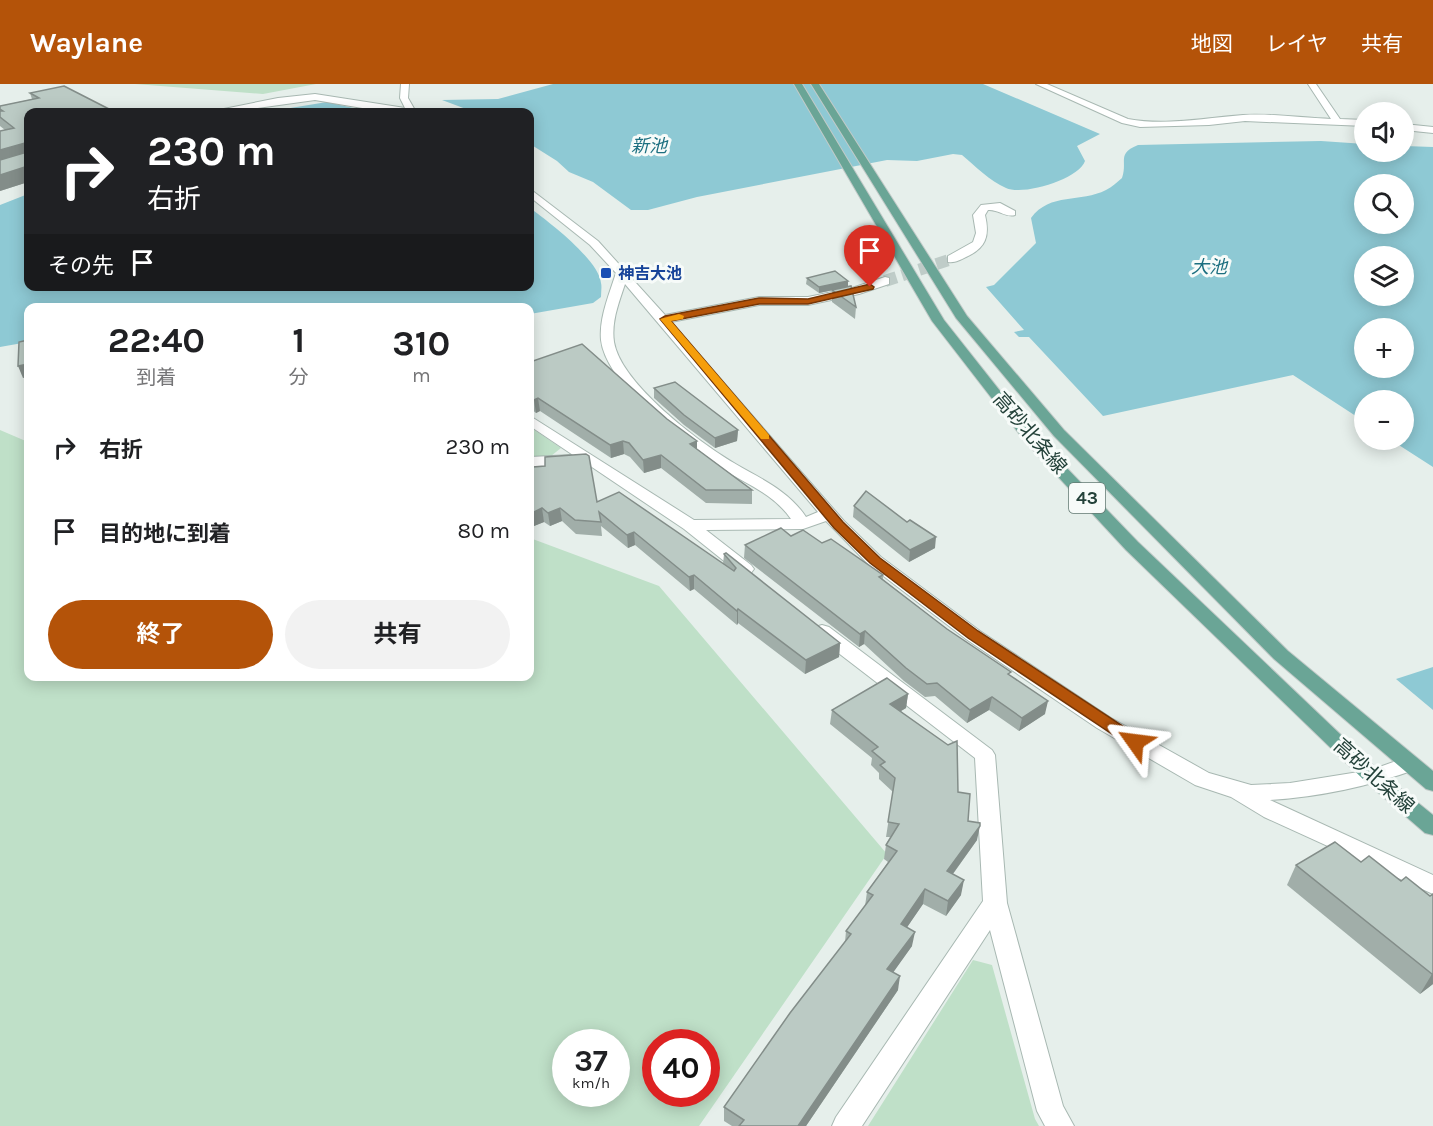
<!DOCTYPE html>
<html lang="ja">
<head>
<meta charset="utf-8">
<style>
  body { margin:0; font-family:Karla,"Noto Sans JP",sans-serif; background:#f2f2f2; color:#202124; height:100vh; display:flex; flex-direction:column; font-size:22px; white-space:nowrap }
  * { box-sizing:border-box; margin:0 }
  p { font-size:20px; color:#757577 }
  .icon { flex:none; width:33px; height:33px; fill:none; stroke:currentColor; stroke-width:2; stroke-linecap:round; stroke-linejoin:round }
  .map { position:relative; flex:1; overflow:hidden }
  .details { position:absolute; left:24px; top:219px; width:510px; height:378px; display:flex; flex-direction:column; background:#fff; border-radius:12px; box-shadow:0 3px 15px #0003 }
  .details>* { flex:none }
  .hud { position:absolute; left:24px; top:24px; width:510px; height:183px; border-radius:12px; box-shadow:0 3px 15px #0003; background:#202124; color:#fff; overflow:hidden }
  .tools { position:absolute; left:1354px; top:18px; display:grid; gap:12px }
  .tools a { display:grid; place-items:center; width:60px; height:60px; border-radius:50%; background:#fff; box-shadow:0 3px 15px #0003; font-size:30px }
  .speed { position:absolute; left:552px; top:945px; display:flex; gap:12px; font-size:30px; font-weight:700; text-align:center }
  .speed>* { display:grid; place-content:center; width:78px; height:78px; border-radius:50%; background:#fff; box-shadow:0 3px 15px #0003; line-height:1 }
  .speed small { font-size:15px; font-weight:400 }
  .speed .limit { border:9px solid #d22; background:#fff; color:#111 }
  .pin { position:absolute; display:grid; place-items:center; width:51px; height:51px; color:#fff; margin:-62px -26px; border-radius:50% 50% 50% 0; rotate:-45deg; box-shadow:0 0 6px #0007 }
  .pin .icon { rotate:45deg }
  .me { position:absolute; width:66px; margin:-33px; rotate:301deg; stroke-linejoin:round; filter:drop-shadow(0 0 4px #0008) }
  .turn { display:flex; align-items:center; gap:21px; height:126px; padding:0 24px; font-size:27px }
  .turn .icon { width:78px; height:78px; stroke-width:2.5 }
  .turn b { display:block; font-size:42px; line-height:51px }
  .then { display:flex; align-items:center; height:57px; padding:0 24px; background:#0003; gap:12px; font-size:22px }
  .eta { display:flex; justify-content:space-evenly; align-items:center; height:102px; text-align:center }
  .eta b { font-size:36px; font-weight:700; line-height:42px }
  .cta { display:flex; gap:12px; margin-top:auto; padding:12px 24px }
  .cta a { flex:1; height:69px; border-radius:36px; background:#b45309; color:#fff; font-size:24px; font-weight:700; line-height:69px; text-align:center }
  .cta a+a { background:#f2f2f2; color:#202124 }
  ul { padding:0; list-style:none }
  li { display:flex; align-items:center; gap:18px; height:84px; padding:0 24px }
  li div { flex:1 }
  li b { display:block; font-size:22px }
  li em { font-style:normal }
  header { display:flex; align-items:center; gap:36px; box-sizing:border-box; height:84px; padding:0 30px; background:#b45309; color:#fff }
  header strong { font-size:28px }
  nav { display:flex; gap:33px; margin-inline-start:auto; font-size:21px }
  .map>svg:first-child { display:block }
</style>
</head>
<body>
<header>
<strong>Waylane</strong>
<nav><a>地図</a><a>レイヤ</a><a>共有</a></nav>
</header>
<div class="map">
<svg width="1433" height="1042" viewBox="0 0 1433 1042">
  <rect width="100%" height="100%" fill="#e6efeb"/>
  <g fill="#bfe0c8" fill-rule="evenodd">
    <path d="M135,0h181l-53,10z"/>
    <path d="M530,343l31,21 -10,8 -21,2z"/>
    <path d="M0,346l28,12v234h502v-138l129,48 228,268 -188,272h-699zM566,958h50v52h-50zM656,958h50v52h-50z"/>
    <path d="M973,876l19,5 43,154 4,7h-171z"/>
  </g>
  <g fill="#8ec9d4" fill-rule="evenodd">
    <path d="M553,0h430l117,50 -23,12 8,15c-6,18 -61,35 -79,27 -16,-7 -31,-22 -44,-33l-9,-1 -36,7 -30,-1 -190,37 -49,13h-17l-38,-28 -24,-10 -12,-11 -27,-17v-32h-56l-32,-12 56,-1z"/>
    <path d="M327,18l44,10h-105z"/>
    <path d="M1321,57l44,3v8h39v-6l29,1v320l-42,-27h13v-40h-39v22l-72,-47 -190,41 -74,-79h-10l-5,-5 10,-2 -38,-43 8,-2 42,-42 -5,-25c19,-26 50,-15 75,-28 6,-3 11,-8 16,-12 6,-17 -6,-24 16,-33zM1365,100h39v40h-39zM1365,172h39v40h-39zM1404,244v40h-39v-40z"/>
    <path d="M28,110v92h502v-78c18,13 69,52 71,75 1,4 0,9 0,14l-8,6 -63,11v-6h-502v34l-28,5v-142z"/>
    <path d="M1433,583v43l-37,-31z"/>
  </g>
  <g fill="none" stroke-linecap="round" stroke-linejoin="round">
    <path stroke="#bfccc8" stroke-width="12" stroke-dasharray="12 6" stroke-linecap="butt" d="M885,197l67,-22"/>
    <g stroke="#a8b8b2" stroke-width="2">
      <g id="minor">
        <path d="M401,0h8l-1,14 8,14h-30l-71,-12 -86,12h-20l69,-14 37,-4 90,14 -5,-10z"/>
        <path d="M1036,0h11l81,35c37,7 77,-1 115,-4 28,-2 59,3 88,4l-23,-35h8l24,35 25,1v6l-120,-5 -36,4 -69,2 -18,-4z"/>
        <path d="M1404,40l29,3v6l-29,-3z"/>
        <path d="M530,105l68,52 67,74 94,-18h49l44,-9 33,-11 4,1v6l-30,10 -51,11h-49l-88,17 173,199 37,36 99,74 131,87 98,55 42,12 39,-2 81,-13 39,-14 7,3 3,5 -3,5c-47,17 -97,28 -147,31l163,75v19l-169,-77 -33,-20 -36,-12 -98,-57 -131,-89 -97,-74 -43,-44 -23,8 -97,1 45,35 3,4 -3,4h-12l-55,-44 -107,-72 -2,5 -5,2 -40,3v-10l43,-2 -43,-29v-10l164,104 97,-1c-17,-25 -45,-35 -70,-51 -36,-21 -115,-84 -120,-128 -2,-22 8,-45 15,-67l-26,-28 -60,-48zM625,200l193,228 -12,5c-18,-27 -45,-38 -72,-54 -35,-21 -113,-79 -120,-121 -3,-20 5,-40 11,-58z"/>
        <path d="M1000,119l15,8v4c-9,3 -17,-6 -27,-5l-3,5c5,21 1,33 -19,42 -6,3 -11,6 -18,5v-6l25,-14 3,-9 -3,-18 8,-10z"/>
        <path d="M822,541l7,2 163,123 3,5 12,148 56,203 11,20h-29l-8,-15 -47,-181 -128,196h-30l4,-9 147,-216 -8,-143 -160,-123 -2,-4 2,-4z"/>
      </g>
    </g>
    <g stroke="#c2cac8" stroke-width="2">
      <g id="major">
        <path d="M794,0h8l142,236 90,114 104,108 242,230 53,43v20l-8,-2 -59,-51 -240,-232 -102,-110 -92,-119z"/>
        <path d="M811,0h8l148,232 97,114 224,221 145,120v20l-7,-2 -152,-130 -220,-223 -98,-118z"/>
      </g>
    </g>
    <use href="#minor" fill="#fff" fill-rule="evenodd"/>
    <use href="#major" fill="#6aa596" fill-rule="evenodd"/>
  </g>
  <g fill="#a1aea9">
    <path d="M30,9l77,15 1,4h-80v70l-28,9v-60l5,-1 -5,-4v-20l32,-7z"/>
    <path d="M807,194l41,9 -29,6 -13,-9z"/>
    <path d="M832,206l24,17 -1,12 -23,-17z"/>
    <path d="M530,278l167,87 55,41v14l-46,-1 -45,-35 -17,5 -14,-16 -6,-3 -13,4 -71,-47 -4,2 -6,-5z"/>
    <path d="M654,304l84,42 -1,11 -22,7 -31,-23 -30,-27z"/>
    <path d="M530,387l67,31 126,62 1,-10 116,89 -1,14 -34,17 -67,-51 -1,2 -43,-36 -4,2 -55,-46 -7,3 -27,-22 1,10 -26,-2 -14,-13 -12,5 -6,-4 -10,4 -4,-3z"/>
    <path d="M854,422l81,42 -26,14 -56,-45z"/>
    <path d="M791,452l31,7 61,32v4l64,50 64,47 34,38 -26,17 -30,-21 -22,13 -32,-27 -10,1 -21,-16 -40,-37 -5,3 -115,-89 1,-13z"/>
    <path d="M908,610l-2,14 -5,3 57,81 10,29 9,19 -24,34 8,21 -15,21 -23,-12 -16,23 5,19 -19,26 5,18 -92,136h-74l-8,-5v-14l121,-165 1,-11 19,-25 2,-14 21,-30 -4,-3 2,-14 4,-8h-4l7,-45 -14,-13v-6l-8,-8 1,-7 -42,-34 2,-14z"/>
    <path d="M1361,778l69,34 3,88 -13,10 -133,-109 9,-20z"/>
  </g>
  <g fill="#838d89">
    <path d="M107,24l1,4h-9v-1z"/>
    <path d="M25,59l3,12 -28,11v-16z"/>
    <path d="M28,82v16l-28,9v-16z"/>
    <path d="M848,197v6l-29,6v-6z"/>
    <path d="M28,280v13l-5,1 -5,-12z"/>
    <path d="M538,314l2,13 -4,2 -2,-13z"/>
    <path d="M738,346l-1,11 -22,7v-10z"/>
    <path d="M623,357l1,13 -13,4 -1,-13z"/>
    <path d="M697,357v14l-7,-11z"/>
    <path d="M661,371v13l-17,5 -1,-13z"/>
    <path d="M542,424l2,14 -10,4 -2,-13z"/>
    <path d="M560,424l2,13 -12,5 -2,-13z"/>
    <path d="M634,448l1,13 -7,3 -1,-13z"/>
    <path d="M936,453l-1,11 -26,14 1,-12z"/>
    <path d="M694,491v14l-4,2 -1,-14z"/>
    <path d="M738,525v14l-1,2v-14z"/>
    <path d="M865,547l-1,13 -5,3 1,-13z"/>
    <path d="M840,559l-1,14 -34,17 1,-14z"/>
    <path d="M908,610l-2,14 -17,10 1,-14z"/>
    <path d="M992,613l-3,13 -22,13 3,-13z"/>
    <path d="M1048,617l-3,13 -26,17 3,-13z"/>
    <path d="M980,742l-3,14 -33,46 3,-15z"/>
    <path d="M964,796l-3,15 -15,21 2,-15z"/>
    <path d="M925,805l-2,15 -24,35 2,-15z"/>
    <path d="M915,848l-3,14 -27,38 2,-15z"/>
    <path d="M1432,890h1v10l-13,10z"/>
    <path d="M900,892l-2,14 -92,136h-8z"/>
  </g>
  <g fill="#bbcac4" stroke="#838d89" stroke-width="1.5">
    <path d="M64,2l43,22 -8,3 3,1h-74v54l-28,9v-15l24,-7 1,-10 -25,7v-19l14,-3 -14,-11v-6h3l-3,-2v-3l39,-8 -9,-5z"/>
    <path d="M835,187l13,10 -29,6 -12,-9z"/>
    <path d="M851,202l5,21 -24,-17z"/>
    <path d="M28,256v24l-10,2 1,-24z"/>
    <path d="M582,260l85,75 30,22 -7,3 62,46h-46l-45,-35 -18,5 -14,-17 -6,-2 -13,4 -72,-47 -4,2 -4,-4v-34z"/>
    <path d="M675,298l63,48 -23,8 -31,-23 -30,-27z"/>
    <path d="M586,370l3,2 8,46 22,-10 115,79 2,-3 -12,-14 2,-1 114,90 -34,17 -68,-51 -1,2 -43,-36 -5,2 -55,-45 -7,3 -28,-23 2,10 -26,-2 -15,-12 -12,5 -6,-5 -10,5 -2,-2v-40l3,-1v-3l12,-1v-9z"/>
    <path d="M866,407l41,31 3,-2 26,17 -26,13 -56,-44z"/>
    <path d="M781,444l10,8 12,-6 19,13 9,-4 52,36 -4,2 68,52 64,43 -3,2 40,27 -26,17 -30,-21 -22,13 -33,-27 -10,1 -21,-16 -41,-37 -5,3 -115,-89z"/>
    <path d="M887,594l21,16 -18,10 58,41 9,-4 1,51 12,2 -2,27 12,2v3l-33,45 17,9 -16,21 -23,-12 -24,35 14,8 -28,37 13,7 -102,150h-59l5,-6 -20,-13 66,-94 61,-79 -5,-3 27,-36 -6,-3 30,-41 -11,-6 13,-21 -11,-2 7,-44 -15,-13 5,-3 -13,-11 6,-4 -46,-37z"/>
    <path d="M1335,758l26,20 8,-6 32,25 5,-4 24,19 3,-2v80h-1l-136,-109z"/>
  </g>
  <path fill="#b45309" stroke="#753606" stroke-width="1.5" d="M870,200l4,3 -1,2 -65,15h-49l-88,17 172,201 37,36 98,73 163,107 2,4 -2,4h-11l-162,-108 -98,-75 -36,-35 -174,-209 5,-3 94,-18 49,1z"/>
  <path fill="#f59e0b" d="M679,230l5,2 -1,3 -12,2 98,114v4h-8l-101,-120z"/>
  <rect fill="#1a4fb4" stroke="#f7fbf9" stroke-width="2" x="600" y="183" width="12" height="12" rx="3"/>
  <g text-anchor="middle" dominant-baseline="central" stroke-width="6" stroke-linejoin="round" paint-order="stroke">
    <g font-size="16" font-weight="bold" fill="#164399" stroke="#f7fbf9" text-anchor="start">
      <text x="618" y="189">神吉大池</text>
    </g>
    <g font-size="18" font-style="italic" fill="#1c6f80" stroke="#f7fbf9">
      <text x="649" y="62">新池</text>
      <text x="1209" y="183">大池</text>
    </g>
    <rect fill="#f7fbf9" stroke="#637a73" stroke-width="1.5" x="1069" y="399" width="36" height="30" rx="4.5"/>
    <g font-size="18" font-weight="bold" fill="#24423a">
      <text x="1087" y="414">43</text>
    </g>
    <g font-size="20" fill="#24423a" stroke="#f7fbf9">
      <text transform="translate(1030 349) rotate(49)">高砂北条線</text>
      <text transform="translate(1374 692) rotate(42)">高砂北条線</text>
    </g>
  </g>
</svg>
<div class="tools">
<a><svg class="icon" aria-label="sound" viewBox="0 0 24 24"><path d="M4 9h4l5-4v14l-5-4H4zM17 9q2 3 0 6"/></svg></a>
<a><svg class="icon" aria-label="search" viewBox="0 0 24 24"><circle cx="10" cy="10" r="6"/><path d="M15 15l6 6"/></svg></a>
<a><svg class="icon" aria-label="layers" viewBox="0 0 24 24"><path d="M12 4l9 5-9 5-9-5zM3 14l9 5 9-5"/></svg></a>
<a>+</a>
<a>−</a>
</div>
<div class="speed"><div>37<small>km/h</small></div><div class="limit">40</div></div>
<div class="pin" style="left:870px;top:203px;background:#d93025"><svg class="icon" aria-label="arrive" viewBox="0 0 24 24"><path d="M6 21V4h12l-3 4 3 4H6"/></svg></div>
<svg class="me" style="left:1135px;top:658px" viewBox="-20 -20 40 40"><path d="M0-17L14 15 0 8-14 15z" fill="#b45309" stroke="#fff" stroke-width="4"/></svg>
<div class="hud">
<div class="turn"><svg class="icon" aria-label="right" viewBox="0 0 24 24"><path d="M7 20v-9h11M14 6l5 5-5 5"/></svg><div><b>230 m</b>右折</div></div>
<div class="then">その先<svg class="icon" aria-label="arrive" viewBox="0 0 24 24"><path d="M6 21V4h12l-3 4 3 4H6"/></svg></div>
</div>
<section class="details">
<div class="eta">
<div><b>22:40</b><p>到着</p></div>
<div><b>1</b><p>分</p></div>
<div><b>310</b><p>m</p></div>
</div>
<ul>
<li><svg class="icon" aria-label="right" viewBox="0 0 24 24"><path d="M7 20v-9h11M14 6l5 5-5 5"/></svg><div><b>右折</b></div><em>230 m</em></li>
<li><svg class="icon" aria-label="arrive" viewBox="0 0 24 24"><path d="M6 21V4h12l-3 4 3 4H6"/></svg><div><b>目的地に到着</b></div><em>80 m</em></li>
</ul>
<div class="cta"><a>終了</a><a>共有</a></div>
</section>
</div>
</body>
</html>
